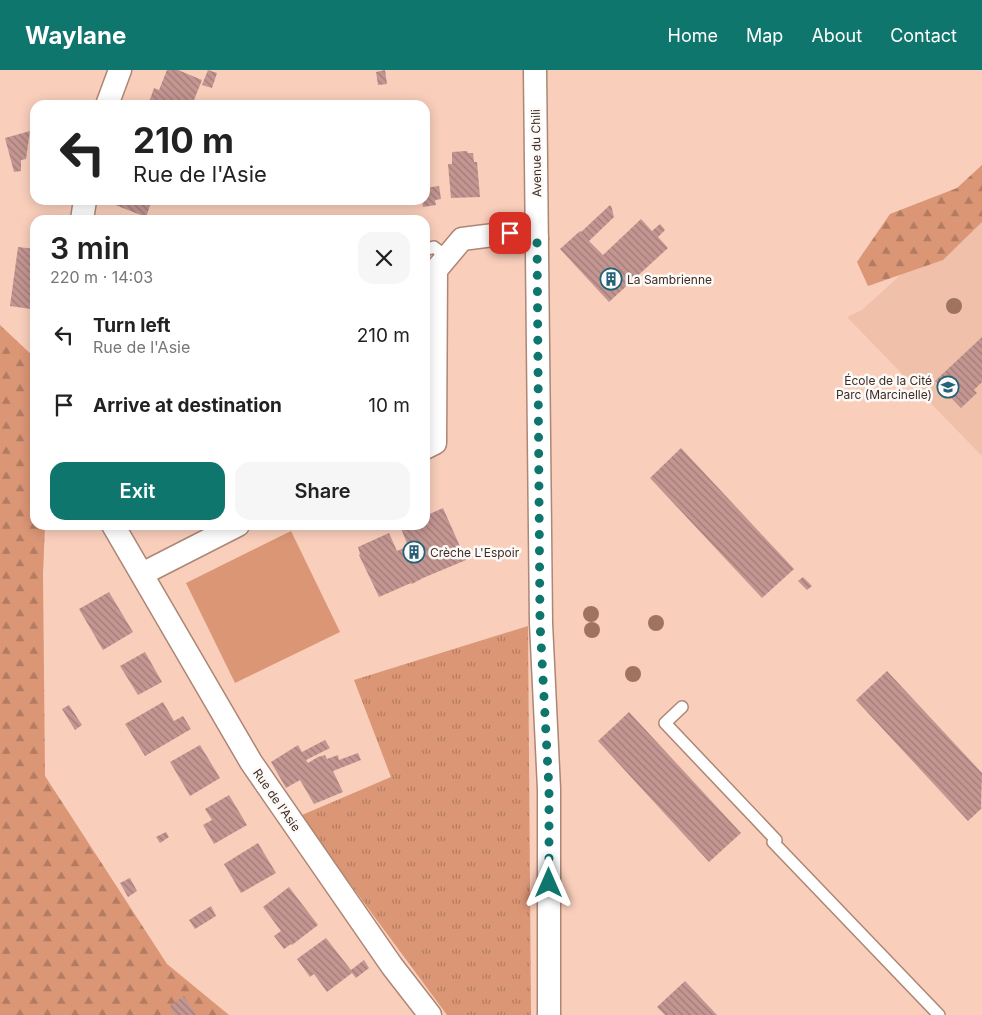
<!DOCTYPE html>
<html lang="en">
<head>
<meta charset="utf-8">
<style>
  body { margin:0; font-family:Inter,sans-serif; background:#f6f6f6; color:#222; height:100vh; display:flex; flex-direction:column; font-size:19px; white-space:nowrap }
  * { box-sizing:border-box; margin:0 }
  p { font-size:16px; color:#767676 }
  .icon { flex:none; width:28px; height:28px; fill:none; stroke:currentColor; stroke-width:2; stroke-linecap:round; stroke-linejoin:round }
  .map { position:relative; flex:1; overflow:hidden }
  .panel { position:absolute; left:30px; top:145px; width:400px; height:315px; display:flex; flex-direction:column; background:#fff; border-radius:15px; box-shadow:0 2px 12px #0003 }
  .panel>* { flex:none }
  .banner { position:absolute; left:30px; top:30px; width:400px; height:105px; border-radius:15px; box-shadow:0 2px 12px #0003; background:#fff; color:#222; overflow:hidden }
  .pin { position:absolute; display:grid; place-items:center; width:42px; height:42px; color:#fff; margin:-21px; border-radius:10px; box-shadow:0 2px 8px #0006 }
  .me { position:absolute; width:55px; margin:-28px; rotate:0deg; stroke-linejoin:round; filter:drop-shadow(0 0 4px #0008) }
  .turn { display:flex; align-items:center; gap:18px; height:105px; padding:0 20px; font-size:22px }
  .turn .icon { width:65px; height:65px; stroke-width:2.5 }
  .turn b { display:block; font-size:35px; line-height:42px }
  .round { display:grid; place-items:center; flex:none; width:52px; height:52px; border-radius:15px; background:#f6f6f6 }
  .summary { display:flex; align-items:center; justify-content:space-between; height:85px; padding:0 20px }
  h1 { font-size:30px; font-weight:600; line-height:38px }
  .cta { display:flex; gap:10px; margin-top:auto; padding:10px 20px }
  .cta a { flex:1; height:58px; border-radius:15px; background:#0f766e; color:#fff; font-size:20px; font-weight:600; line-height:58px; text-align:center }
  .cta a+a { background:#f6f6f6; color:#222 }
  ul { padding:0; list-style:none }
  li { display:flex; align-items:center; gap:15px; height:70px; padding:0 20px }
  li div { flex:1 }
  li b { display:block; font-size:19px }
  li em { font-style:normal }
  header { display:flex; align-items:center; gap:30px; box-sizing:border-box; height:70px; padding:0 25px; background:#0f766e; color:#fff }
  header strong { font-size:24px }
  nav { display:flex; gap:28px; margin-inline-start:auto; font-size:18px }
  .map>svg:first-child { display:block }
</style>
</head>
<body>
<header>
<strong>Waylane</strong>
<nav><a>Home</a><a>Map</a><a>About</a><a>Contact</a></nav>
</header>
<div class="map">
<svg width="982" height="945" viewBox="0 0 982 945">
  <defs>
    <pattern id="grass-tufts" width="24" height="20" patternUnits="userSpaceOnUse" patternTransform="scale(1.25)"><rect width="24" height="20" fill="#db9676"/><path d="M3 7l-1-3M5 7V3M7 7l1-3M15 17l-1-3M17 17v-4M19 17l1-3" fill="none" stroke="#b37b61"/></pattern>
    <pattern id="forest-firs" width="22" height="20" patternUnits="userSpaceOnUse" patternTransform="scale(1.25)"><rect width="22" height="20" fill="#db9676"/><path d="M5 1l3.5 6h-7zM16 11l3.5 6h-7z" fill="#b37b61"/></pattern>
    <pattern id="building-back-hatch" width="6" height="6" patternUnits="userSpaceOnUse" patternTransform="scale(1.25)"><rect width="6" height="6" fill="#c39692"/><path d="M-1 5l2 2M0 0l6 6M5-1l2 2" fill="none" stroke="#a07b77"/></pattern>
  </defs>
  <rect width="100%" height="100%" fill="#f9cebb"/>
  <path fill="#f1c0aa" d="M982,131v255l-135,-139 15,-7z"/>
  <path fill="url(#grass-tufts)" d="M528,556l3,389h-84l-116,-157 -29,-43 89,-38 -37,-97z"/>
  <g fill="url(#forest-firs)">
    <path d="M982,95v57l-39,38 -75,26 -11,-24 33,-48 67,-26z"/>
    <path d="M0,255l35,33v167h10l-2,49 2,202 122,188 62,51h-229z"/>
  </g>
  <path fill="#db9676" d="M291,461l49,101 -105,51 -49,-100z"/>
  <g fill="url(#building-back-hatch)">
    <path d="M167,0h11l24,10 -10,25h-44l6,-17 5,2z"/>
    <path d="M208,0l9,3 -5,15 -10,-3z"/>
    <path d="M385,0l2,14 -9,1 -2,-13z"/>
    <path d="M30,61l-4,28 -5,1v11l-7,1 -9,-34z"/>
    <path d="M467,81l1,2h5l1,9h3l3,35 -29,1 -3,-34h4v-12z"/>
    <path d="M439,116l2,13 -6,1 1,5 -13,2 -1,-7h3v-12z"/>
    <path d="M111,130h41l-6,17 -36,-14z"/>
    <path d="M610,135l2,3v1l2,8 -25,24 14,14 38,-36 11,12 8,-7 5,6 -7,7 10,11 -59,54 -49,-53 20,-18 1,1z"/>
    <path d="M18,177l17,2v29l-4,31 -21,-3z"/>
    <path d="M982,267v45l-8,8 3,3 -16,15 -26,-27z"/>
    <path d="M681,378l113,121 -32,29 -112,-120z"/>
    <path d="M443,438l23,52 -43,18 -11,6 -1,-1 -32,14 -20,-42 1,-1 -2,-7 31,-14 8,18 11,-5 -8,-20 3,-1h22v-9z"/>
    <path d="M803,507l9,9 -5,4 -9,-9z"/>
    <path d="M109,522l24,40 -30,18 -24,-41z"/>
    <path d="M145,582l17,30 -24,13 -18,-29z"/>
    <path d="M887,601l95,102 -1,34 1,1 -14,13 -112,-121z"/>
    <path d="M163,632l11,19 9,-5 8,13 -46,27 -20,-32z"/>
    <path d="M69,635l13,20 -7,5 -13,-21z"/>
    <path d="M629,642l112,121 -32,29 -111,-121z"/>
    <path d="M325,670l5,8 -24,12 2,3 10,-6 7,-2 2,4 11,-4 1,5 19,-7 3,7 -28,11 10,21 -29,12 -14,-24 -14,8 -15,-26 27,-17 4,7z"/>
    <path d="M200,675l20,33 -30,18 -20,-34z"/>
    <path d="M229,725l18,30 -33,19 -11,-19 9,-5 -7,-11z"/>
    <path d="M166,762l3,5 -9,6 -4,-6z"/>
    <path d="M258,773l18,30 -35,20 -17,-29z"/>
    <path d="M130,808l7,13 -9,6 -8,-14z"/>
    <path d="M289,817l29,38 -26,20 -1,-1 -7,5 -10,-13 7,-5 -18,-24z"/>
    <path d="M211,836l5,10 -21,13 -6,-9z"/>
    <path d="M326,868l25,32 13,-10 5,8 -13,10 -4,-5 -25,19 -13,-18 -4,3 -13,-18z"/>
    <path d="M685,911l32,34h-52l-8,-8z"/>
    <path d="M184,926l12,19h-21l-5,-9z"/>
  </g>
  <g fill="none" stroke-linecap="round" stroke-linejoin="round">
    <g stroke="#ad8675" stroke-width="14">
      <g id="service">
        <path d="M425,180l9,-3 13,10"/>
        <path d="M682,637l-17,16 111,117"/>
        <path d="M773,772l166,173"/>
      </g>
    </g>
    <g stroke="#ad8675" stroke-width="25">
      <g id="minor">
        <path d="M535,0l6,553 8,166v226"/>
        <path d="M107,35l13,-35"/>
        <path d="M82,150l3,-20"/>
        <path d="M425,378l10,-5 1,-173 26,-31 48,-6 27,5"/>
        <path d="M113,455l138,237 141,204 38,49"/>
        <path d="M142,504l96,-49"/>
      </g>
    </g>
    <use href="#service" stroke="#fff" stroke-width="11"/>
    <use href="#minor" stroke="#fff" stroke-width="22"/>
  </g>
  <g fill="#9f735e">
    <circle cx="954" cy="236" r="8"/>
    <circle cx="591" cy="544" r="8"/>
    <circle cx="656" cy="553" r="8"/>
    <circle cx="592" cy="560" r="8"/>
    <circle cx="633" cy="604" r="8"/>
  </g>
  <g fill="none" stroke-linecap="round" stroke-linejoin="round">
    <path stroke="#0f766e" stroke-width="9" stroke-dasharray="0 16.2" d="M510,163l27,5 3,385 9,166v94"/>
  </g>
  <defs>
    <g id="building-ring" transform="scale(1.125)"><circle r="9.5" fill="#fdf9f7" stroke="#246278" stroke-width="1.5"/><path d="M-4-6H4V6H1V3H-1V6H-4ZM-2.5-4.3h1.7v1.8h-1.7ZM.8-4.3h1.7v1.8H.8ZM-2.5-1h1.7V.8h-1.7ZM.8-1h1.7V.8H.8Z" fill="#246278"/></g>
    <g id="school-ring" transform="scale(1.125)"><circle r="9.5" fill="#fdf9f7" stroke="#246278" stroke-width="1.5"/><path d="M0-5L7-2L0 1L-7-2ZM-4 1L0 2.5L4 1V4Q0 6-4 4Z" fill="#246278"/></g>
  </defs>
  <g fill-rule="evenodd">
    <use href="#building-ring" x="611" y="209"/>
    <use href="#school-ring" x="948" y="317"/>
    <use href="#building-ring" x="414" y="482"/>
  </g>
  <g text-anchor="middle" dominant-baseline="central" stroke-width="5" stroke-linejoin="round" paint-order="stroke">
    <g font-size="12" fill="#3e2d26" stroke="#fdf9f7">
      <text transform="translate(536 83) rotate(-91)">Avenue du Chili</text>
      <text transform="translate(277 730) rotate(55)">Rue de l'Asie</text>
    </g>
    <g font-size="12" fill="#3e2d26" stroke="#fdf9f7" text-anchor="start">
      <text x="627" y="209">La Sambrienne</text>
      <text x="932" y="310" text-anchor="end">École de la Cité<tspan x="932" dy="14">Parc (Marcinelle)</tspan></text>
      <text x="430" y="482">Crèche L'Espoir</text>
    </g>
  </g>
</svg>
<div class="pin" style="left:510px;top:163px;background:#d93025"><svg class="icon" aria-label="arrive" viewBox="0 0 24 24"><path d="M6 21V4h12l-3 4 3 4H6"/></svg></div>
<svg class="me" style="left:549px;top:813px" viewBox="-20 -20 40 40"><path d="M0-17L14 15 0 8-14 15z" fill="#0f766e" stroke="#fff" stroke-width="4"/></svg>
<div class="banner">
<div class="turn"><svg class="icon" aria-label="left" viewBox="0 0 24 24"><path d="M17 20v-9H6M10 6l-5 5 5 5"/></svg><div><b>210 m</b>Rue de l'Asie</div></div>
</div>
<section class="panel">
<div class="summary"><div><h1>3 min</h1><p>220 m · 14:03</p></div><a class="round"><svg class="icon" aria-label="close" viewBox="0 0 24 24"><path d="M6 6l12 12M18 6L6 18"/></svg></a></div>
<ul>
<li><svg class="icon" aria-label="left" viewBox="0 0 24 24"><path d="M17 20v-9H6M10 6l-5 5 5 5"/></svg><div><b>Turn left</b><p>Rue de l'Asie</p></div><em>210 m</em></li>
<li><svg class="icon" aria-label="arrive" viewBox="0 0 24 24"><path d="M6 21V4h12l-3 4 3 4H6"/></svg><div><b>Arrive at destination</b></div><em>10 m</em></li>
</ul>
<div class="cta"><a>Exit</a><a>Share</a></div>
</section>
</div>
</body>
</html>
